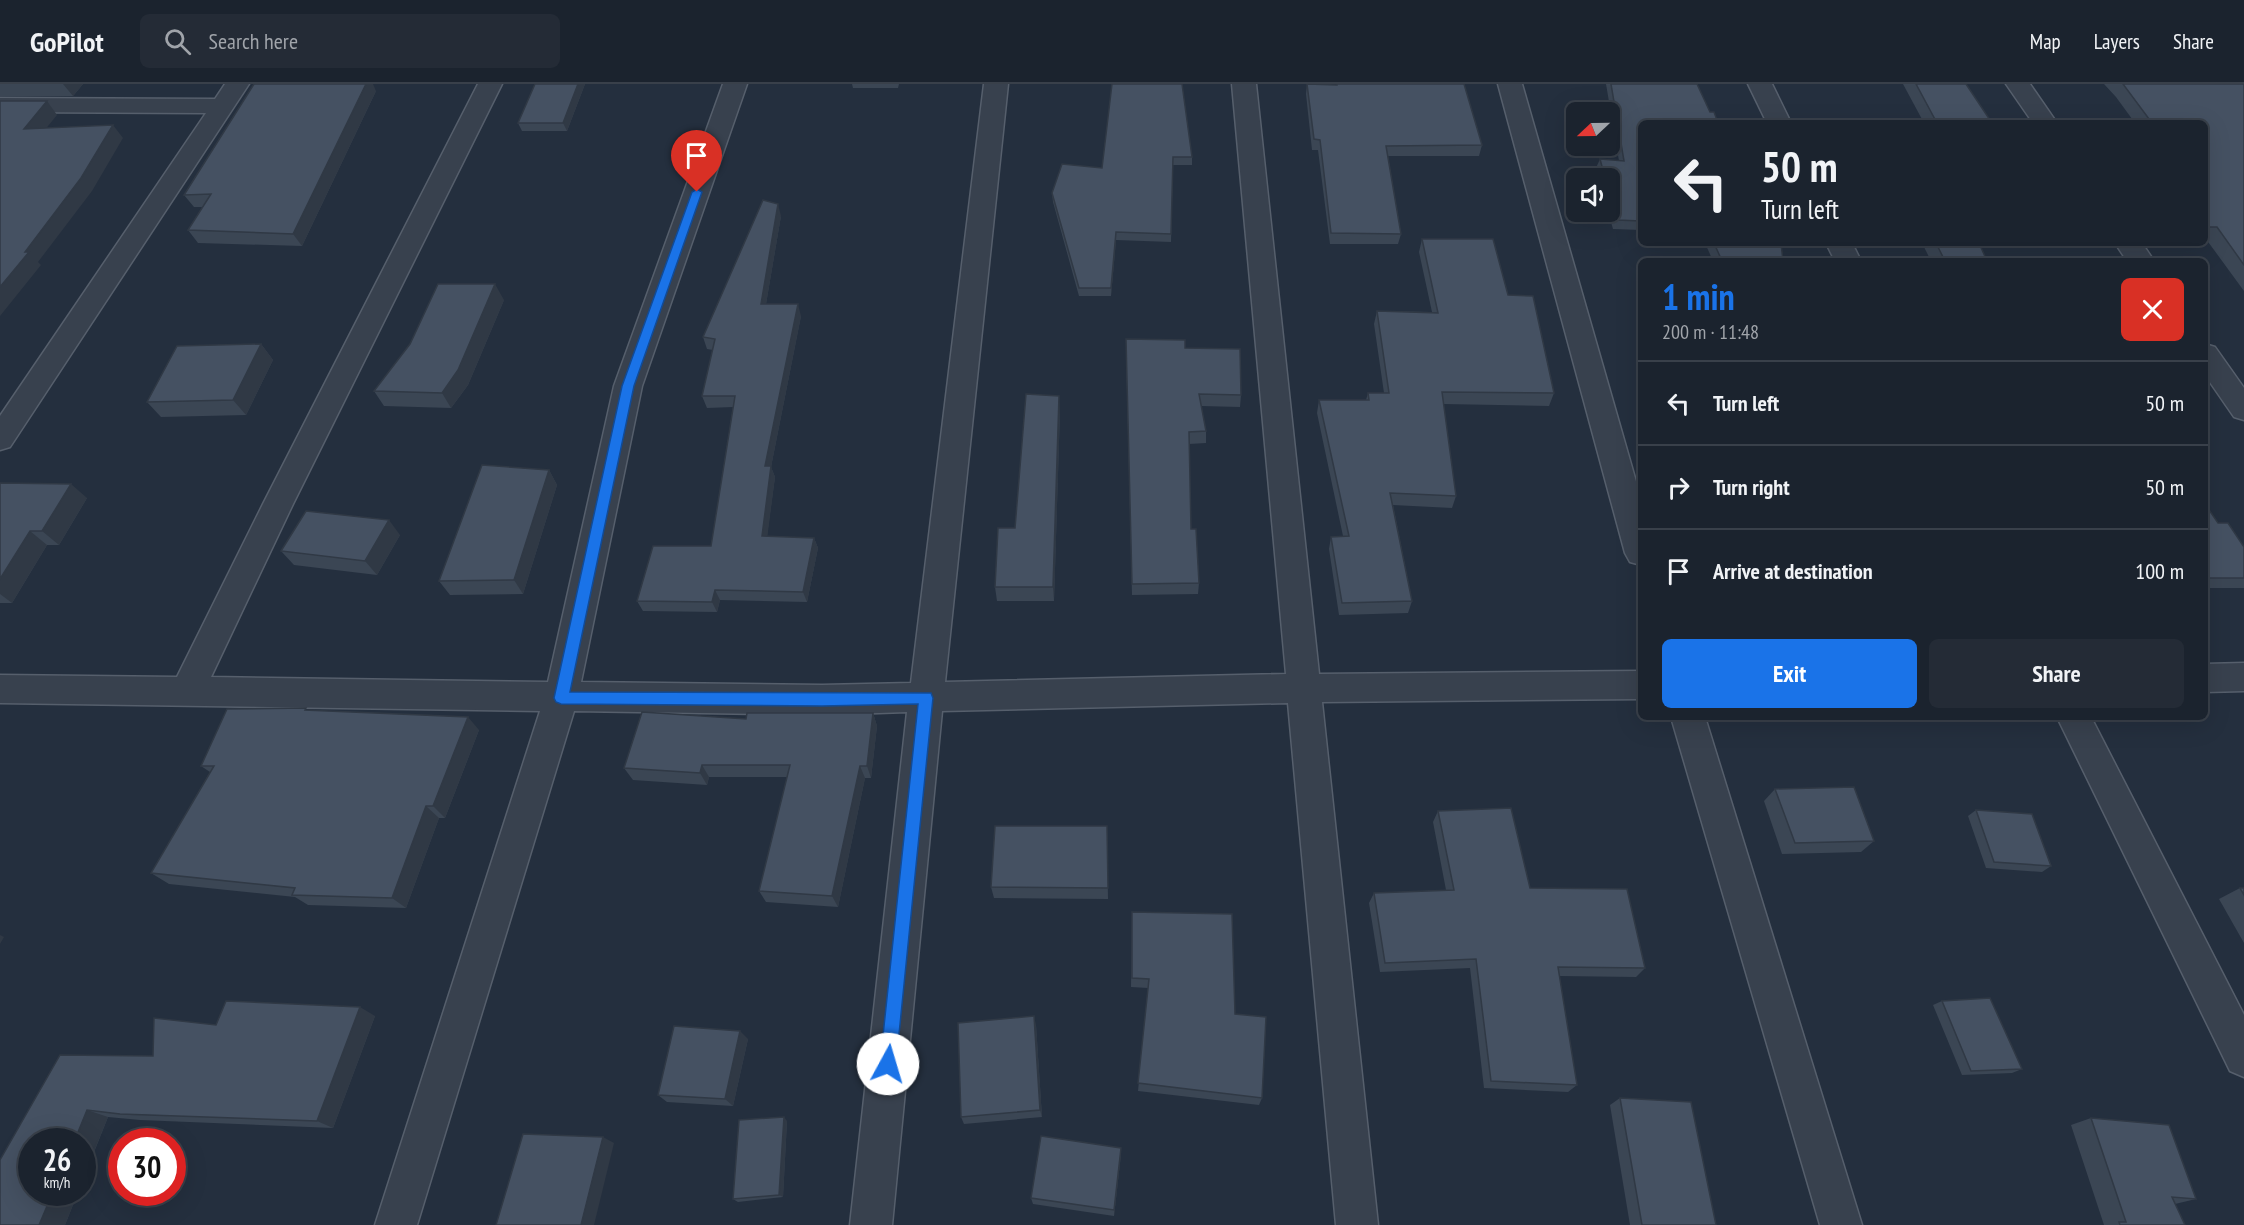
<!DOCTYPE html>
<html lang="en">
<head>
<meta charset="utf-8">
<style>
  body { margin:0; font-family:"PT Sans Narrow",sans-serif; background:#242b36; color:#f1f3f6; height:100vh; display:flex; flex-direction:column; font-size:22px; white-space:nowrap }
  * { box-sizing:border-box; margin:0 }
  p { font-size:20px; color:#a0a4aa }
  .icon { flex:none; width:33px; height:33px; fill:none; stroke:currentColor; stroke-width:2; stroke-linecap:round; stroke-linejoin:round }
  .map { position:relative; flex:1; overflow:hidden }
  .panel { position:absolute; left:1638px; top:174px; width:570px; height:462px; display:flex; flex-direction:column; background:#1b232e; border-radius:9px; box-shadow:0 6px 24px #0002,0 0 0 2px #39404a }
  .panel>* { flex:none }
  .top-card { position:absolute; left:1638px; top:36px; width:570px; height:126px; border-radius:9px; box-shadow:0 6px 24px #0002,0 0 0 2px #39404a; background:#1b232e; color:#f1f3f6; overflow:hidden }
  .needle { width:39px; rotate:248deg }
  .tools { position:absolute; left:1566px; top:18px; display:grid; gap:12px }
  .tools a { display:grid; place-items:center; width:54px; height:54px; border-radius:9px; background:#1b232e; box-shadow:0 6px 24px #0002,0 0 0 2px #39404a; font-size:30px }
  .speed { position:absolute; left:18px; top:1044px; display:flex; gap:12px; font-size:30px; font-weight:700; text-align:center }
  .speed>* { display:grid; place-content:center; width:78px; height:78px; border-radius:50%; background:#1b232e; box-shadow:0 6px 24px #0002,0 0 0 2px #39404a; line-height:1 }
  .speed small { font-size:15px; font-weight:400 }
  .speed .limit { border:9px solid #d22; background:#fff; color:#111 }
  .pin { position:absolute; display:grid; place-items:center; width:51px; height:51px; color:#fff; margin:-62px -26px; border-radius:50% 50% 50% 0; rotate:-45deg; box-shadow:0 0 6px #0007 }
  .pin .icon { rotate:45deg }
  .me { position:absolute; width:66px; margin:-33px; rotate:6deg; stroke-linejoin:round; filter:drop-shadow(0 0 4px #0008) }
  .turn { display:flex; align-items:center; gap:21px; height:126px; padding:0 24px; font-size:27px }
  .turn .icon { width:78px; height:78px; stroke-width:2.5 }
  .turn b { display:block; font-size:42px; line-height:51px }
  .round { display:grid; place-items:center; flex:none; width:63px; height:63px; border-radius:9px; background:#242b36 }
  .headline { display:flex; align-items:center; justify-content:space-between; height:102px; padding:0 24px }
  h1 { font-size:36px; font-weight:800; line-height:45px; color:#1a73e8 }
  .primary-button { display:flex; gap:12px; margin-top:auto; padding:12px 24px }
  .primary-button a { flex:1; height:69px; border-radius:9px; background:#1a73e8; color:#fff; font-size:24px; font-weight:800; line-height:69px; text-align:center }
  .primary-button a+a { background:#242b36; color:#f1f3f6 }
  ul { padding:0; list-style:none }
  li { display:flex; align-items:center; gap:18px; height:84px; padding:0 24px; border-top:2px solid #39404a }
  li div { flex:1 }
  li b { display:block; font-size:22px }
  li em { font-style:normal }
  header { display:flex; align-items:center; gap:36px; box-sizing:border-box; height:84px; padding:0 30px; background:#1b232e; border-bottom:2px solid #39404a }
  header strong { font-size:28px }
  nav { display:flex; gap:33px; margin-inline-start:auto; font-size:21px }
  .search { width:420px; height:54px; background:#242b36; display:flex; align-items:center; gap:15px; box-sizing:border-box; padding:0 21px; border-radius:9px; color:#a0a4aa; font-size:22px }
  .map>svg:first-child { display:block }
</style>
</head>
<body>
<header>
<strong>GoPilot</strong>
<div class="search"><svg class="icon" aria-label="search" viewBox="0 0 24 24"><circle cx="10" cy="10" r="6"/><path d="M15 15l6 6"/></svg>Search here</div>
<nav><a>Map</a><a>Layers</a><a>Share</a></nav>
</header>
<div class="map">
<svg width="2244" height="1141" viewBox="0 0 2244 1141">
  <rect width="100%" height="100%" fill="#242f3e"/>
  <g fill="none" stroke-linecap="round" stroke-linejoin="round">
    <g stroke="#565f6c" stroke-width="3">
      <g id="minor">
        <path d="M225,0h24l-239,363 -10,3v-34l206,-303 -206,-1v-14l215,1z"/>
        <path d="M478,0h24l-209,420 -82,173 337,5 66,-296 109,-302h24l-105,302 -61,296 241,3 89,-2 73,-599h24l-63,598 341,-8 -54,-590h24l63,590 322,-3v28l-319,3 56,523h-42l-48,-522 -346,8 -50,514h-42l57,-513 -85,3 -248,-4 -157,514h-42l165,-514 -540,-8v-28l177,2 86,-173z"/>
        <path d="M1498,0h24l119,415v66l-11,-3 -5,-9z"/>
        <path d="M1748,0h24l19,39h-24z"/>
        <path d="M2006,0h24l27,39h-24z"/>
        <path d="M1826,159h26l9,18h-26z"/>
        <path d="M2115,159h27l12,18h-27z"/>
        <path d="M2205,260l10,3 29,41v32l-10,-3 -29,-42z"/>
        <path d="M2244,579v28l-39,1v-28z"/>
        <path d="M1671,633h34l157,508h-42z"/>
        <path d="M2057,633h34l153,298v62l-14,-6z"/>
      </g>
    </g>
    <use href="#minor" fill="#38414e" fill-rule="evenodd"/>
  </g>
  <g fill="#3b4654">
    <path d="M0,0h83l-10,12h-73z"/>
    <path d="M535,0h50l-18,47h-45l-4,-8z"/>
    <path d="M852,0h47l-1,4h-45z"/>
    <path d="M1112,0l80,73v8h-19l-2,77 -55,-2 -5,56h-32l-26,-94 -1,-9 50,-25z"/>
    <path d="M1307,0l175,61 -3,11h-91l13,78 -3,10h-68l-12,-94h-6l-6,-56z"/>
    <path d="M1606,0h91l-56,39v107l-28,-1 -5,-17h2v-34h-11l-3,-10 4,-9 19,2z"/>
    <path d="M1903,0h63l26,39h-68z"/>
    <path d="M2104,0h140v207l-38,-52h-1v-116h-70l-19,-26z"/>
    <path d="M376,7l-74,155 -104,-3 -10,-13 15,-23h-9l-10,-12z"/>
    <path d="M781,132l-15,88 35,12 -30,151 4,10 -8,59 47,2 4,10 -11,54 -87,-2 -3,12 -74,-1 -6,-10 74,-55 22,-139 -26,1 -5,-12 11,-46 -6,-1 -4,-12z"/>
    <path d="M1422,155l86,56 46,98 -5,13 -106,-2 13,92 -4,12 -59,-3 19,96 -4,12 -69,2 -10,-66 2,-12 12,-1 -26,-123 2,-13h47l2,-7h16l-10,-69 3,-13 55,1 -13,-60z"/>
    <path d="M1705,159h76l2,18h-70z"/>
    <path d="M1927,159h52l8,18h-56l-7,-14z"/>
    <path d="M504,216l-36,85 -17,23 -67,-2 -10,-15z"/>
    <path d="M261,260l12,16 -27,55 -85,2 -14,-15z"/>
    <path d="M1185,264l56,47 -1,12 -39,-1 5,25v12l-17,1 2,85 8,54 -1,11 -66,1 -6,-243z"/>
    <path d="M1060,327l-6,190h-57l-2,-14 20,-59z"/>
    <path d="M549,386l8,15 -34,109 -73,1 -11,-14z"/>
    <path d="M0,399l87,15 -28,47h-12l-35,58h-12z"/>
    <path d="M2205,420l13,19 26,24v41h-39z"/>
    <path d="M400,451l-23,40 -83,-10 -13,-14z"/>
    <path d="M308,626l171,20 -34,88h-6l-33,90 -98,-3 -13,-8 -126,-13 -18,-11 59,-101 -9,-6z"/>
    <path d="M873,629l4,13 -6,52h-6l-27,129 -72,-5 -7,-11 29,-114h-79l-2,8 -74,-5 -9,-12 122,-49z"/>
    <path d="M1775,705l99,52 -13,11 -79,2 -18,-53z"/>
    <path d="M1976,726l75,56 -9,6 -56,-4 -18,-52z"/>
    <path d="M1438,727l92,77 115,80 -9,9 -77,-1 18,109 -9,7 -84,-4 -14,-120 -90,4 -11,-69 5,-10 72,-3 -13,-68z"/>
    <path d="M1107,742l1,73 -114,-1 -3,-11z"/>
    <path d="M2240,804h4v55l-25,-44z"/>
    <path d="M1132,828l103,102 27,84 -3,7 -121,-14 10,-103 -17,-1z"/>
    <path d="M1942,917l80,68 -10,4 -50,2 -29,-70z"/>
    <path d="M375,932l-42,112 -193,-8 -32,-3 -43,108h-65l60,-170 93,1 63,-31z"/>
    <path d="M1036,941l6,92 -78,7 -3,-7z"/>
    <path d="M748,955l-15,67 -66,-4 -9,-7z"/>
    <path d="M1620,1014l96,127h-86l-20,-120z"/>
    <path d="M2091,1034l105,81 -21,5 10,21h-81l-33,-100z"/>
    <path d="M787,1037l-4,76 -45,5 -5,-3z"/>
    <path d="M1121,1070l-7,62 -81,-12 -2,-6z"/>
  </g>
  <g fill="#303945">
    <path d="M63,0h20l-10,12z"/>
    <path d="M366,0h7l3,7 -74,155 -9,-12z"/>
    <path d="M578,0h7l-18,47 -4,-8z"/>
    <path d="M47,17l10,14 -22,27 -11,-13z"/>
    <path d="M113,41l10,13 -31,53 -54,71 3,3 -41,51v-29z"/>
    <path d="M778,120l3,12 -17,100 -3,-12z"/>
    <path d="M1116,148v8l-5,56v-8z"/>
    <path d="M495,200l9,16 -36,85 -17,23 -9,-15z"/>
    <path d="M798,220l3,12 -30,151 4,10 -9,70 -4,-11 3,-70z"/>
    <path d="M261,260l12,16 -27,55 -13,-15z"/>
    <path d="M1059,312l1,15 -6,190 -1,-14z"/>
    <path d="M549,386l8,15 -34,109 -9,-14z"/>
    <path d="M71,400l16,14 -28,47 -17,-14z"/>
    <path d="M389,436l11,15 -23,40 -12,-14z"/>
    <path d="M30,447l17,14 -35,58 -12,-9v-15z"/>
    <path d="M814,454l4,10 -11,54 -4,-10z"/>
    <path d="M715,506l5,10 -3,12 -5,-10z"/>
    <path d="M873,629l4,13 -6,52 -4,-12z"/>
    <path d="M468,633l11,13 -34,88 -12,-12z"/>
    <path d="M702,681l7,12 -2,8 -7,-12z"/>
    <path d="M860,682l5,12 -27,129 -6,-11z"/>
    <path d="M426,722l13,12 -33,90 -14,-10z"/>
    <path d="M0,851l4,2 -4,7z"/>
    <path d="M360,923l15,9 -42,112 -16,-7z"/>
    <path d="M1034,932l2,9 6,92 -2,-7z"/>
    <path d="M740,947l8,8 -15,67 -8,-7z"/>
    <path d="M87,1026l21,7 -26,64v-39h-8z"/>
    <path d="M784,1033l3,4 -4,76 -4,-2z"/>
    <path d="M603,1053l11,6 -20,82h-13z"/>
    <path d="M1121,1064v6l-7,62v-6z"/>
    <path d="M53,1108h25l-13,33h-26z"/>
  </g>
  <g fill="#455162" stroke="#303945" stroke-width="1.5">
    <path d="M254,0h112l-73,150 -105,-4 23,-36 -27,1z"/>
    <path d="M535,0h43l-15,39h-45z"/>
    <path d="M1112,0h70l10,73h-19l-2,77 -55,-2 -5,56h-32l-27,-95 10,-29 40,4z"/>
    <path d="M1307,0l30,1v-1h127l18,61 -96,1 15,88 -70,-1 -11,-93 -6,-1z"/>
    <path d="M1611,0h86l13,28h4l4,11h-77v98l-24,-1 -7,-26v-16h-5l-5,-19 24,2z"/>
    <path d="M1916,0h50l26,39h-55z"/>
    <path d="M2123,0h121v181l-27,-38h-9l-3,-4v-100h-53z"/>
    <path d="M0,17h47l-23,28 89,-4 -32,53 -56,74h4l-29,35z"/>
    <path d="M763,116l15,4 -17,100h37l-33,162h6l-9,70 52,2 -11,54 -88,-2 -3,12 -75,-1 16,-55h58l24,-150h-33l13,-57 -12,-2z"/>
    <path d="M1422,155h71l15,56 25,1 21,97 -112,-1 14,104 -66,-3 22,108 -70,2 -11,-66 18,-1 -30,-136h50l-1,-7h21l-12,-82 61,2z"/>
    <path d="M1714,159h67l2,18h-61z"/>
    <path d="M1936,159h43l8,18h-42z"/>
    <path d="M438,200h57l-37,86 -16,23 -68,-2 36,-47z"/>
    <path d="M1126,255l59,1v8l55,1 1,46 -42,-1 7,37 -17,1 2,97h5l3,54 -67,1z"/>
    <path d="M261,260l-28,56 -86,2 30,-56z"/>
    <path d="M1026,310l33,2 -6,191h-58l3,-59h17z"/>
    <path d="M482,381l67,5 -35,110 -75,1z"/>
    <path d="M0,399l71,1 -29,47h-12l-30,48z"/>
    <path d="M2205,420l13,19h10l16,24v31h-39z"/>
    <path d="M306,427l83,9 -24,41 -84,-10z"/>
    <path d="M306,624l-1,2 163,7 -35,89h-7l-34,92 -100,-3 3,-7 -144,-15 63,-107h-13l26,-57z"/>
    <path d="M642,628l104,7 1,-6h126l-6,53h-7l-28,130 -73,-5 31,-126h-88l-2,8 -76,-5z"/>
    <path d="M1854,703l20,54 -79,2 -20,-54z"/>
    <path d="M1511,724l19,80 97,1 18,79 -87,-1 19,118 -86,-4 -15,-122 -91,4 -11,-70 80,-3 -16,-79z"/>
    <path d="M1976,726l56,4 19,52 -57,-4z"/>
    <path d="M995,742h112l1,62 -117,-1z"/>
    <path d="M2240,804h4v7z"/>
    <path d="M1132,828l100,2 3,100 31,3 -4,81 -124,-15 11,-104 -17,-1z"/>
    <path d="M1990,914l32,71 -51,2 -29,-70z"/>
    <path d="M226,917l134,6 -43,114 -197,-7 -33,-4 -13,32h-42v50h21l-14,33h-39v-65l60,-105 93,1 1,-38 62,7z"/>
    <path d="M1034,932l6,94 -79,7 -3,-94z"/>
    <path d="M674,942l66,5 -15,68 -67,-4z"/>
    <path d="M1620,1014l71,4 25,123h-74z"/>
    <path d="M784,1033l-5,78 -46,4 6,-79z"/>
    <path d="M2091,1034l78,7 27,74 -24,-2 13,28h-65l-1,-3h7z"/>
    <path d="M523,1050l80,3 -22,88h-85z"/>
    <path d="M1041,1052l80,12 -7,62 -83,-12z"/>
  </g>
  <path fill="#1a73e8" stroke="#114b97" stroke-width="1.5" d="M697,105l5,3 -68,194 -64,306 361,1 2,5 -37,366 -2,6 -6,3 -6,-3 -2,-6 38,-360 -96,2 -261,-2 -5,-2 -2,-4 68,-312 70,-194z"/>
</svg>
<div class="tools">
<a><svg class="needle" viewBox="-14 -14 28 28"><path d="M0-13l5 13h-10z" fill="#e53935"/><path d="M0 13l5-13h-10z" fill="#a0a4aa"/></svg></a>
<a><svg class="icon" aria-label="sound" viewBox="0 0 24 24"><path d="M4 9h4l5-4v14l-5-4H4zM17 9q2 3 0 6"/></svg></a>
</div>
<div class="speed"><div>26<small>km/h</small></div><div class="limit">30</div></div>
<div class="pin" style="left:697px;top:108px;background:#d93025"><svg class="icon" aria-label="arrive" viewBox="0 0 24 24"><path d="M6 21V4h12l-3 4 3 4H6"/></svg></div>
<svg class="me" style="left:888px;top:980px" viewBox="-20 -20 40 40"><circle r="19" fill="#fff"/><path d="M0-13L10 11 0 6-10 11z" fill="#1a73e8"/></svg>
<div class="top-card">
<div class="turn"><svg class="icon" aria-label="left" viewBox="0 0 24 24"><path d="M17 20v-9H6M10 6l-5 5 5 5"/></svg><div><b>50 m</b>Turn left</div></div>
</div>
<section class="panel">
<div class="headline"><div><h1>1 min</h1><p>200 m · 11:48</p></div><a class="round" style="background:#d93025;color:#fff"><svg class="icon" aria-label="close" viewBox="0 0 24 24"><path d="M6 6l12 12M18 6L6 18"/></svg></a></div>
<ul>
<li><svg class="icon" aria-label="left" viewBox="0 0 24 24"><path d="M17 20v-9H6M10 6l-5 5 5 5"/></svg><div><b>Turn left</b></div><em>50 m</em></li>
<li><svg class="icon" aria-label="right" viewBox="0 0 24 24"><path d="M7 20v-9h11M14 6l5 5-5 5"/></svg><div><b>Turn right</b></div><em>50 m</em></li>
<li><svg class="icon" aria-label="arrive" viewBox="0 0 24 24"><path d="M6 21V4h12l-3 4 3 4H6"/></svg><div><b>Arrive at destination</b></div><em>100 m</em></li>
</ul>
<div class="primary-button"><a>Exit</a><a>Share</a></div>
</section>
</div>
</body>
</html>
